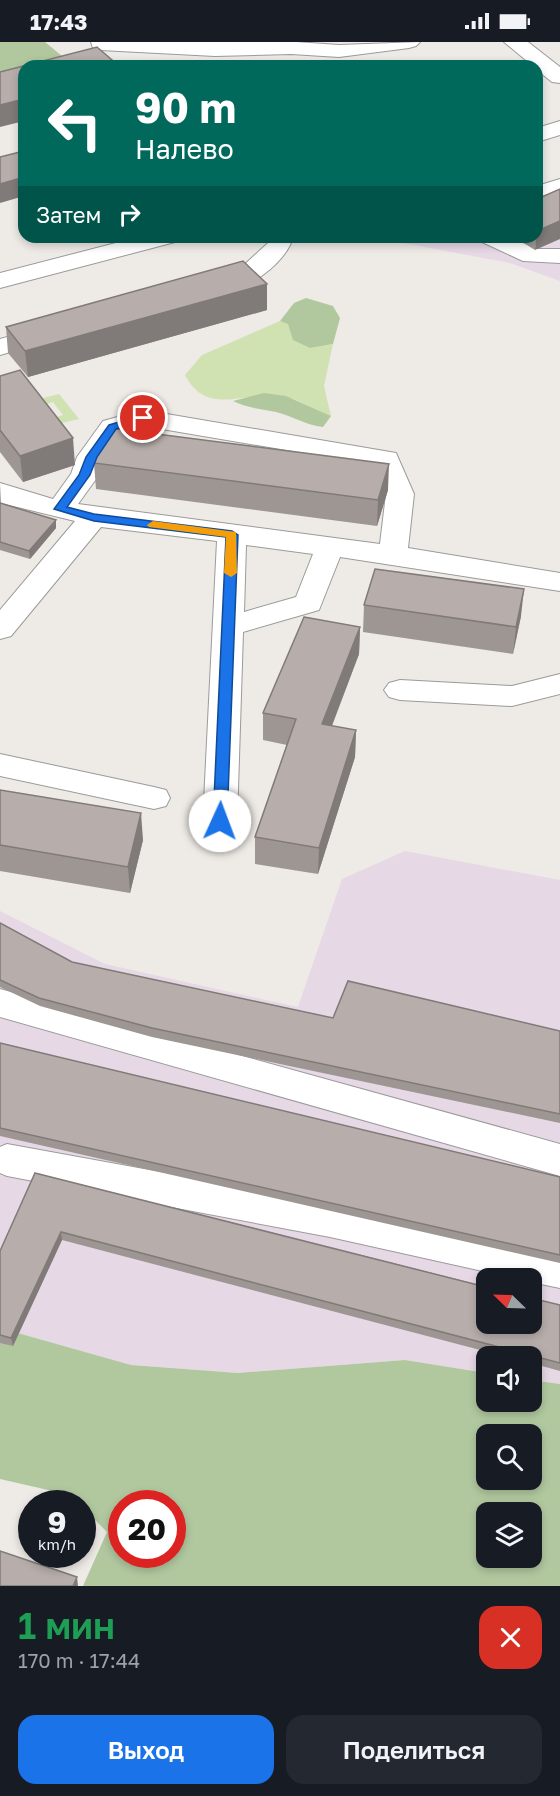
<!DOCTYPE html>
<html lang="ru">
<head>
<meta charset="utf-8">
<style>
  body { margin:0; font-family:"Golos Text",sans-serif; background:#242831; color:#f1f3f6; height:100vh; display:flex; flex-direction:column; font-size:22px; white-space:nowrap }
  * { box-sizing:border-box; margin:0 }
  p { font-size:20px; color:#9ea1a6 }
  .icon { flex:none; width:33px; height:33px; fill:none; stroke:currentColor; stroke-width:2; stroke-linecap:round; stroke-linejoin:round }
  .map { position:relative; height:1544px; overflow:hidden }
  .side { display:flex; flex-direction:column; background:#171b24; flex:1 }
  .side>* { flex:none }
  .banner { position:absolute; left:18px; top:18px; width:525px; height:183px; border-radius:18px; box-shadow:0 3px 9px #0003; background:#00695c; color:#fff; overflow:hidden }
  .needle { width:39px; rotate:293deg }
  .fabs { position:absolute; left:476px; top:1226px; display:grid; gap:12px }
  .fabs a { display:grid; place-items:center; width:66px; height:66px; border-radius:12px; background:#171b24; box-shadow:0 3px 9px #0003; font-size:30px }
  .speed { position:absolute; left:18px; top:1448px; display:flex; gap:12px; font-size:30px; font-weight:700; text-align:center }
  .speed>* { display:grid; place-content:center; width:78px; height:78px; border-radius:50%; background:#171b24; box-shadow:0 3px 9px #0003; line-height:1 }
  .speed small { font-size:15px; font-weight:400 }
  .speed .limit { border:9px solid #d22; background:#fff; color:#111 }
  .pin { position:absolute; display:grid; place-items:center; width:51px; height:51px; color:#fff; margin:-26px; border:3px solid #fff; border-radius:50%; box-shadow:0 2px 6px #0007 }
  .me { position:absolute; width:66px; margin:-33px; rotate:2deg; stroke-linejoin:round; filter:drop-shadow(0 0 4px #0008) }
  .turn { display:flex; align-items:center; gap:21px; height:126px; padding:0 18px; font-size:27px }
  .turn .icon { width:78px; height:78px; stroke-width:2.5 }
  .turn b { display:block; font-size:42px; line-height:51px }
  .then { display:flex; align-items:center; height:57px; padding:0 18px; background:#0003; gap:12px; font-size:22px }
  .round { display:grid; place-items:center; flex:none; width:63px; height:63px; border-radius:18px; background:#242831 }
  .head { display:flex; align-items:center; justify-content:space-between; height:102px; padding:0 18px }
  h1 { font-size:36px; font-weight:600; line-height:45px; color:#1e9e55 }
  .button { display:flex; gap:12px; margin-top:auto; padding:12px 18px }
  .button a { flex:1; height:69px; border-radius:18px; background:#1a73e8; color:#fff; font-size:24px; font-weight:600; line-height:69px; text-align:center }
  .button a+a { background:#242831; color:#f1f3f6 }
  .status { display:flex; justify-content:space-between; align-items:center; height:42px; padding:0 30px; background:#171b24; direction:ltr }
  .status svg { height:16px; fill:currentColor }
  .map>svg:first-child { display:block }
</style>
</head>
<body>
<div class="status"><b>17:43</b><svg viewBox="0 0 49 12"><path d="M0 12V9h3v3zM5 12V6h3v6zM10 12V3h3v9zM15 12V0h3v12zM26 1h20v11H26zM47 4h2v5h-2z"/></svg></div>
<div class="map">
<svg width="560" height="1544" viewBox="0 0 560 1544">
  <rect width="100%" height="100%" fill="#eeeae5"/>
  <g fill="#e6d8e5" fill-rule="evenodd">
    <path d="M560,137v102l-50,-18 -139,-26h166v-51z"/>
    <path d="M405,809l155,29v504l-29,-4v-24h-45v17l-81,-13 -167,13 -107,-8 -131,-37v-417l105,53 193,43 44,-128zM486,1236h45v45h-45z"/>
  </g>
  <g fill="#d0e2b1">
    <path d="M280,279l8,2 22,25 23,-4 -9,42 7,30c-16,-6 -33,-17 -48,-20 -35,-7 -75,23 -98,-21l17,-20z"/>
    <path d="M59,352l20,25 -17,4 -5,-6 6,-2 -10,-13 -6,2 -4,-6z"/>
  </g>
  <g fill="#b1c89f" fill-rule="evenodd">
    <path d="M0,0h45l17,14 -38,10 -24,10z"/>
    <path d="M306,256l27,8 7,12 -7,26 -23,4 -17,-8 -5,-16 -8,-3 14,-18z"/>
    <path d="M264,351l22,3 45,20 -8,11c-17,-2 -31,-11 -47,-15 -15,-3 -29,-4 -43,-11z"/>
    <path d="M0,1286l131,37 107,8 167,-13 81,13v28h45v-21l29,4v202h-477l24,-54 -24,-24 -1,-5h-4l-8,-8 -70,-16zM486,1392h45v45h-45zM122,1461h50v51h-50zM486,1470h45v45h-45z"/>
  </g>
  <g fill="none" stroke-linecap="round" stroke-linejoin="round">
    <g stroke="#9b9b9b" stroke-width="2">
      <g id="minor">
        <path d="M91,0h205l43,3 81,-3 -4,4 -7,2 -70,9 -48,-3 -76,2 -115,-6 -7,-2z"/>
        <path d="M504,0h24l32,25v16l-8,-1 -15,-12v-4h-4z"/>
        <path d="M560,79v14l-23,7v-14z"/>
        <path d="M560,137v14l-23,7v-14z"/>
        <path d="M139,195h40l-4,5 -175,46v-15z"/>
        <path d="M269,195h24c-7,29 -59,64 -89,56l-3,-5 3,-5 29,-8 35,-32z"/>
        <path d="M478,195h32l26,12h24v14l-37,-2 -41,-19z"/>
        <path d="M50,283l9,3 4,5 -4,5 -59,17v-16z"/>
        <path d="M143,368l253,43 18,41 -6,54 152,25v18l-220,-34 -21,53 -76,22 -6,189 -5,8 -12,4 -12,-4 -5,-8 14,-280 -116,-14 -90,109 -11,3v-29l75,-89 -74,-18 -1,-20 53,16 18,-25 6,-17 26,-36zM144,384l231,39 11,29 -6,50 -302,-40 21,-29 6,-17 18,-25zM246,503l67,9 -17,43 -52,15z"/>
        <path d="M560,632v20l-48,12 -112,-6 -11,-3 -5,-7 5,-7 11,-3 112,6z"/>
        <path d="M0,712l154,33 12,3 4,8 -4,8 -12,3 -154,-33z"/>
        <path d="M0,947l560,155v32l-560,-159z"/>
        <path d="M7,1102l323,59 230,51v34l-29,-6v-4h-17l-184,-41 -323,-61 -7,-3v-26z"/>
      </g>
    </g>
    <use href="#minor" fill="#fff" fill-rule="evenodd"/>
  </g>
  <g fill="#9d9693">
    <path d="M514,195h23l-2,13z"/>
    <path d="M267,242v26l-239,67 -20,-24 -2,-26z"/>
    <path d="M0,334l75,89 -52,17 -23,-30z"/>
    <path d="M94,421l294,27 -11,36 -281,-37z"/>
    <path d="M0,461l56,25 -26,31 -30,-9z"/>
    <path d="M364,563l157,11 -8,38 -150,-22z"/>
    <path d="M360,585l-1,27 -27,72 24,4 -1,27 -37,117 -63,-10v-27l32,-92 -24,-5v-27z"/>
    <path d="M0,748l143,50 -13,53 -130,-22z"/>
    <path d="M0,881l72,39 261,56 227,13v92l-408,-86 -112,-31 -40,-19z"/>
    <path d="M0,1001l560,134v86l-560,-127z"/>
    <path d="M35,1131l525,132v66l-29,-8v-7h-28l-441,-116 -49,106 -13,-3v-92z"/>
  </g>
  <g fill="#807a78">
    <path d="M24,57v22l-24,6v-22z"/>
    <path d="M24,135v19l-24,7v-19z"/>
    <path d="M560,179v18l-25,11 2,-19z"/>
    <path d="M267,242v26l-239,67 -3,-26z"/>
    <path d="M73,396l2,27 -52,17 -3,-26z"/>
    <path d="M389,422l-1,26 -11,36 1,-26z"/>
    <path d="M56,478v8l-26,31 -1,-8z"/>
    <path d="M524,547l-3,27 -8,38 3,-27z"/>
    <path d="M360,585l-1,27 -37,97v-27z"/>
    <path d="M356,688l-1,27 -37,117 1,-26z"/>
    <path d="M141,771l2,27 -13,53 -2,-26z"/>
    <path d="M61,1190l1,8 -49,106 -2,-8z"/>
    <path d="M77,1535l1,9h-5z"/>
  </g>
  <g fill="#b7aeab" stroke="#807a78" stroke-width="1.5">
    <path d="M97,5l22,19h-95v33l-24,6v-33z"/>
    <path d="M24,109v26l-24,7v-27z"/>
    <path d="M560,147v32l-23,10v-32z"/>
    <path d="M243,219l24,23 -242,67 -19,-24z"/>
    <path d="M20,328l53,68 -53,18 -20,-26v-54z"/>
    <path d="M110,386l279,36 -11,36 -284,-37z"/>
    <path d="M0,461l56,17 -27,31 -29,-9z"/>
    <path d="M375,527l149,20 -8,38 -152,-22z"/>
    <path d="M304,575l56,10 -38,97 34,6 -37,118 -64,-11 41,-118 -33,-6z"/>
    <path d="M0,748l141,23 -13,54 -128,-22z"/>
    <path d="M0,881l72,39 261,56 15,-37 212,50v83l-408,-86 -113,-30 -39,-18z"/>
    <path d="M0,1001l560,134v78l-560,-127z"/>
    <path d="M35,1131l451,114v36h45v-25l29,7v58l-499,-131 -50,106 -11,-3v-84z"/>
    <path d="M0,1509l77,26 -4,9h-73z"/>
  </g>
  <path fill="#1a73e8" stroke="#114b97" stroke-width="1.5" d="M143,373l4,1v5l-31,8 -19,28 -7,18 -23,32 27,7 138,17 6,4 -11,286 -7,5 -7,-5 13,-284 -132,-16 -40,-12 25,-34 7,-18 23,-32z"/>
  <path fill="#f59e0b" d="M153,479l83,11 1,41 -6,4 -7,-4 2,-36 -77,-10 -2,-2z"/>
</svg>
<div class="fabs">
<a><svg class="needle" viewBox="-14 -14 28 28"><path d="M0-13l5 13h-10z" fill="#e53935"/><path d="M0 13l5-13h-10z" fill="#9ea1a6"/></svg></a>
<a><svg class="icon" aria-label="sound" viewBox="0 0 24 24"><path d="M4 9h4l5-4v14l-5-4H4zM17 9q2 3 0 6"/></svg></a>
<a><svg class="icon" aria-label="search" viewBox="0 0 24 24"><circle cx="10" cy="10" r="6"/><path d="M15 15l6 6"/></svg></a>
<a><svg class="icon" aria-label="layers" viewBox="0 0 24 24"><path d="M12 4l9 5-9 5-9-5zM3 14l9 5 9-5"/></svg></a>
</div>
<div class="speed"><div>9<small>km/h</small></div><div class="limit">20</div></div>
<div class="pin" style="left:143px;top:376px;background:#d93025"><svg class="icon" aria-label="arrive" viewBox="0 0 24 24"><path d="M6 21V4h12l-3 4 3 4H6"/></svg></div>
<svg class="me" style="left:220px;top:779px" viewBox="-20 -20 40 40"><circle r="19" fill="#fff"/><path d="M0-13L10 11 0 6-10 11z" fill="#1a73e8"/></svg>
<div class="banner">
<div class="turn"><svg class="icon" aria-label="left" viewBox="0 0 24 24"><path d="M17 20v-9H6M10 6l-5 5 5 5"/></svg><div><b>90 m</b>Налево</div></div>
<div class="then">Затем<svg class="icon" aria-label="right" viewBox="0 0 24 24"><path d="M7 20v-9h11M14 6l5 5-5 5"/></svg></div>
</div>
</div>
<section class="side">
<div class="head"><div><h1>1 мин</h1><p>170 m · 17:44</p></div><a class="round" style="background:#d93025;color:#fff"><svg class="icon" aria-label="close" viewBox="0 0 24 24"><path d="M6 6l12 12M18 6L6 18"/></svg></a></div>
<div class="button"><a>Выход</a><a>Поделиться</a></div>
</section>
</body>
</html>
